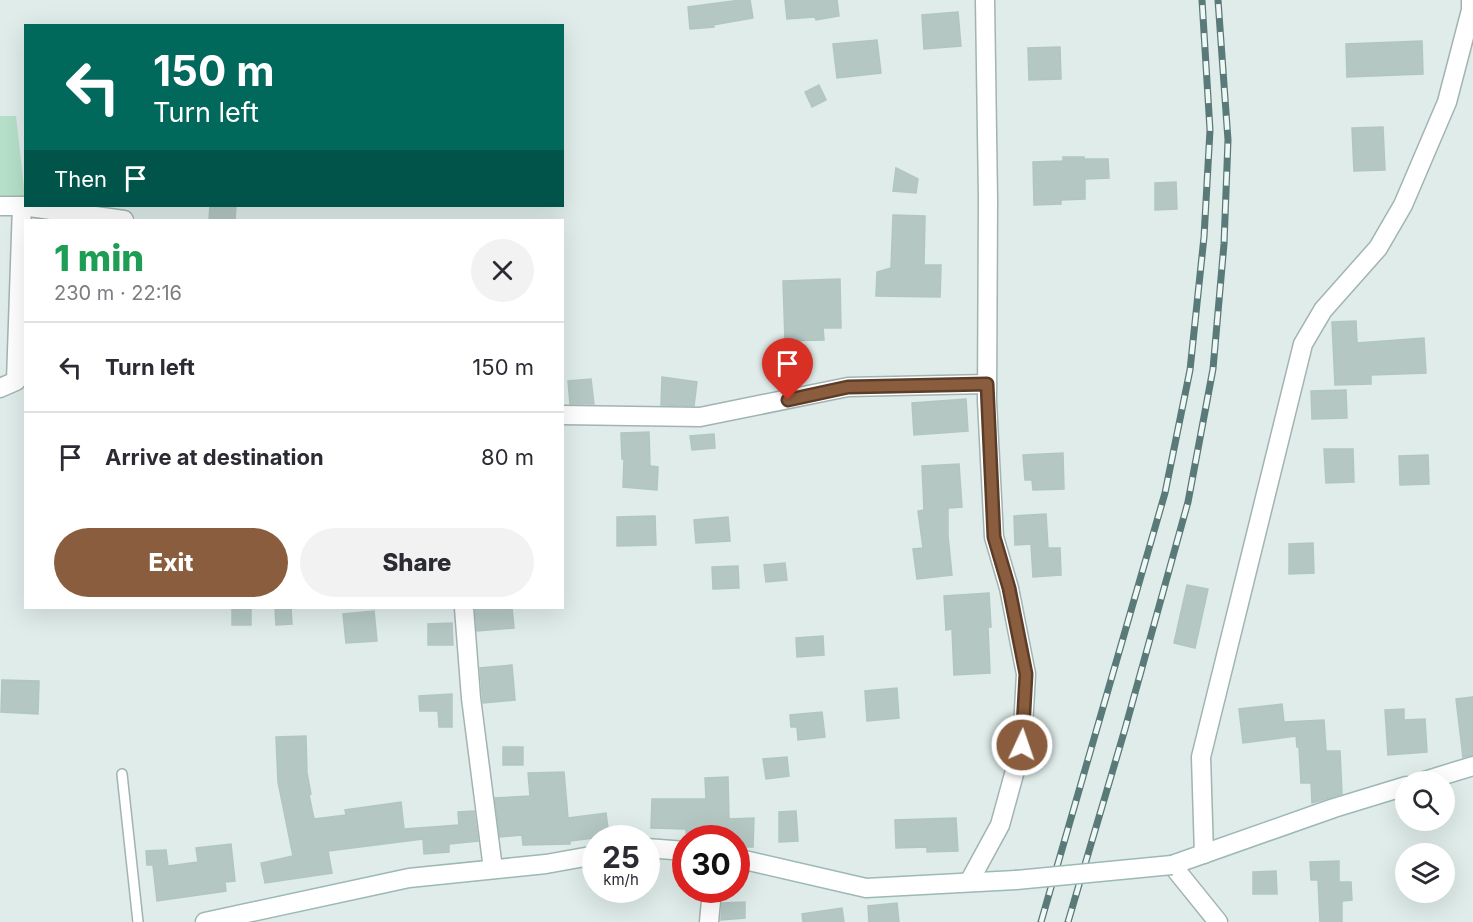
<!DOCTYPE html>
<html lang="en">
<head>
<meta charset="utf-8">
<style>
  body { margin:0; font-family:Inter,sans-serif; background:#f2f2f3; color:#2b2b33; height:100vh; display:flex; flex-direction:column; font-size:22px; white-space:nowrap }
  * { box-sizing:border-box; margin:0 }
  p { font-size:20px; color:#7c7c81 }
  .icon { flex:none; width:33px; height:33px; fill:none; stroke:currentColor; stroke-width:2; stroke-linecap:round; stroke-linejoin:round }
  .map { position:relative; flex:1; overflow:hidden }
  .side { position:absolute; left:24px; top:219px; width:540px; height:390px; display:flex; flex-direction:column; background:#fff; border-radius:0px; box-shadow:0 6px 24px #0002 }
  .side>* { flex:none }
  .top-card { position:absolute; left:24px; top:24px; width:540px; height:183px; border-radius:0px; box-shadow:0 6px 24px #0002; background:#00695c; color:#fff; overflow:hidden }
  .buttons { position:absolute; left:1395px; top:771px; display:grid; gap:12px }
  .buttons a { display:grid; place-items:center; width:60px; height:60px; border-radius:50%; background:#fff; box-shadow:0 6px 24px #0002; font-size:30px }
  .speed { position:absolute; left:582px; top:825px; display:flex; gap:12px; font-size:30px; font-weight:700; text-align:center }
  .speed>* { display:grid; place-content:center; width:78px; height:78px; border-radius:50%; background:#fff; box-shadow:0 6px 24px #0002; line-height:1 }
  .speed small { font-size:15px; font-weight:400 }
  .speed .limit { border:9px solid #d22; background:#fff; color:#111 }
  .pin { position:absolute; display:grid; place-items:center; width:51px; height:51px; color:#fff; margin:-62px -26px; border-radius:50% 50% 50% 0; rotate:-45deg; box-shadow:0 0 6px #0007 }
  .pin .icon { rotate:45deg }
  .me { position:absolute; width:66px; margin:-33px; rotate:3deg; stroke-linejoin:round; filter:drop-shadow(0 0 4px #0008) }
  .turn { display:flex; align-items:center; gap:21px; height:126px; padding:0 30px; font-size:27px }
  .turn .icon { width:78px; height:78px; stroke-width:2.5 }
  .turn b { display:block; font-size:42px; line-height:51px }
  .then { display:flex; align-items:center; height:57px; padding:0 30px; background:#0003; gap:12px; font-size:22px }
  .round { display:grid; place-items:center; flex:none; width:63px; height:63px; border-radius:32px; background:#f2f2f3 }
  .headline { display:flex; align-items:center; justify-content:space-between; height:102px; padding:0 30px }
  h1 { font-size:36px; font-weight:800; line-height:45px; color:#1e9e55 }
  .action { display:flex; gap:12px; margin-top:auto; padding:12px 30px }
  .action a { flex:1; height:69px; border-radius:36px; background:#8a5d3e; color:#fff; font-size:24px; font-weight:800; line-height:69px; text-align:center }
  .action a+a { background:#f2f2f3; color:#2b2b33 }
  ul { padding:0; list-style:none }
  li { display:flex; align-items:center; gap:18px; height:90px; padding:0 30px; border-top:2px solid #e1e1e2 }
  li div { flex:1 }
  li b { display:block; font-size:22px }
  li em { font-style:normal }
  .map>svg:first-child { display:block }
</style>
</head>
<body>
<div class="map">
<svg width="1473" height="922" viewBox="0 0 1473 922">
  <rect width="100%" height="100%" fill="#dfece9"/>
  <path fill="#b6e0ca" d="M0,116h16l9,81 -25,1z"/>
  <g fill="#b4c7c3" stroke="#b1c6c2" stroke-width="1.5">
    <path d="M741,0h9l3,18 -40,7 1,2 -24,2 -2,-22z"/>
    <path d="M785,0h52l2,16 -23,4 -1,-3 -28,2z"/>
    <path d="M958,12l3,34 -37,3 -2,-34z"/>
    <path d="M877,40l4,33 -44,5 -4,-34z"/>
    <path d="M1422,41l1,33 -76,3 -1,-33z"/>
    <path d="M1060,47l1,32 -32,1 -1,-32z"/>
    <path d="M819,85l7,15 -14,7 -7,-15z"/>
    <path d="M1383,127l2,43 -31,1 -2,-43z"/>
    <path d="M1063,157h21v2h24l1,19 -24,1v20l-24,1v4l-27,1 -1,-43 30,-1z"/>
    <path d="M896,168l22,11 -2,14 -23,-2z"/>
    <path d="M1176,182l1,27 -22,1v-27z"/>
    <path d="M210,206h26l-1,14h-26z"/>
    <path d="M893,215l32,1 -1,49h17l-1,32 -64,-1 1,-24 14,-4z"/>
    <path d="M840,279l1,49h-18l1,12 -39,1 -2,-60z"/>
    <path d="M1356,321l1,22 67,-5 2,35 -55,2v9l-36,1 -3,-63z"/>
    <path d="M662,377l35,5 -3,24 -33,-1z"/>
    <path d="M591,379l3,25h-24l-2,-23z"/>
    <path d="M1346,390l1,28 -35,1 -1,-28z"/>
    <path d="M966,399l2,32 -54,4 -2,-32z"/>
    <path d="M649,432l1,34 8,1 -1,23 -34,-3 1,-28h-2l-1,-26z"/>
    <path d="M714,434l1,14 -23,2 -2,-14z"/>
    <path d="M1324,449h29l1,33 -28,1z"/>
    <path d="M1063,453l1,36 -31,1 -1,-10h-7l-2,-25z"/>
    <path d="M1428,455l1,29 -29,1 -1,-29z"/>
    <path d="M959,464l3,43 -14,1v28l4,39 -35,4 -4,-30 10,-1 -5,-37 6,-1 -2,-44z"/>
    <path d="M1046,514l2,34h12l1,27 -28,2 -2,-33 -16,1 -1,-29z"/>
    <path d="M655,516l1,29 -39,1v-29z"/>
    <path d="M728,517l2,24 -34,2 -2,-23z"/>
    <path d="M1313,543l1,30 -25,1v-30z"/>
    <path d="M785,563l2,17 -21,2 -2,-17z"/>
    <path d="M738,566l1,22 -26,1 -1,-22z"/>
    <path d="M1187,585l21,4 -13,59 -21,-5z"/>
    <path d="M989,593l2,34h-3l2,46 -36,2 -2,-46 -6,1 -2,-34z"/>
    <rect x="232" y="608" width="19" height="17"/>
    <path d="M275,608h16l1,16 -16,1z"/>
    <path d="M475,608h37l2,20 -37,3z"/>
    <path d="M374,611l3,30 -31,2 -3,-29z"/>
    <path d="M452,623l1,22h-25v-21z"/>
    <path d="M823,636l1,19 -27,2 -1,-19z"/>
    <path d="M512,665l3,35 -32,3 -3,-35z"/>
    <path d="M2,680l37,1 -1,33 -37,-2z"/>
    <path d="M897,688l2,30 -32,3 -2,-30z"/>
    <path d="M452,694v33h-13l-1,-16h-18l-1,-15z"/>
    <path d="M1473,697v58l-10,2 -7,-58z"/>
    <path d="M1282,704l2,18 40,-2 2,31h14l2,43 -30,9 -1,-20h-10l-2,-36h-2l-1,-11 -53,7 -4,-34z"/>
    <path d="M1404,709v11l21,-1 2,33 -39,3 -3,-45z"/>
    <path d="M822,712l3,25 -27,3 -1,-13h-6l-1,-12z"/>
    <path d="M306,736l1,37 4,21 -2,1 5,24 32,-4 -1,-5 56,-8 3,27 55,-4 -1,-13 16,-1 4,30 -29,3v8l-25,2 -1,-15 -95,12 4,22 -67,10 -4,-20 32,-7 -15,-74 -2,-45z"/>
    <rect x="503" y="747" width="20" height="18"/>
    <path d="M787,757l2,19 -23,3 -3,-20z"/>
    <path d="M564,772l4,46 38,-5 3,23 -39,5v3l-47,1 -1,-10 -22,2 -5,-39 35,-2 -2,-23z"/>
    <path d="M728,777l1,42 25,-1 -1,29h-17v-9h-6l-1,-4 -43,-1v-4l-35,-1 1,-29h54l-1,-21z"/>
    <path d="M796,811l2,30 -19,1v-30z"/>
    <path d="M956,818l2,33 -31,1v-5l-31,1 -1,-28z"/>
    <path d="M231,844l4,37 -10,1 1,9 -69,10 -4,-36h-6l-1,-14 20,-1 2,16 30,-4 -2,-14z"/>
    <path d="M1339,861v21h12l1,18 -10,1v21h-22l-2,-42h-7l-1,-18z"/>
    <path d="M1276,871l1,23h-24v-22z"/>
    <path d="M745,902v16l-24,2 1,-17z"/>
    <path d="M897,903l2,19h-30l-1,-16z"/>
    <path d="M842,908l2,14h-41l-1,-8z"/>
  </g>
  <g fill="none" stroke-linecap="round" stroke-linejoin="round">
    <g stroke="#a1b4b2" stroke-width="12">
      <path id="lane" d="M122,774l16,148"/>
    </g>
    <g stroke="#a1b4b2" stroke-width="21">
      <g id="street">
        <path d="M0,206h22l-6,175 -16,7"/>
        <path d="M22,206l102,14"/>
        <path d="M562,415l138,2 148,-30 139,-3"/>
        <path d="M464,608l7,90 22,171"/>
        <path d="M1204,854l-3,-97 102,-413 20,-34 55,-62 25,-43 44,-103 24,-92v-10"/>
        <path d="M1172,865l46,57"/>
        <path d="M969,882l31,-57 22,-80 4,-71 -17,-86 -15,-51 -7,-136 1,-202 -3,-199"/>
        <path d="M709,922l3,-32"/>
      </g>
    </g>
    <g stroke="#9cb9b5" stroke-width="21">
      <g id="secondary">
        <path d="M1421,782l52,-16"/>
        <path d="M646,848l40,3"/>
        <path d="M736,858l130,30 150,-8"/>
        <path d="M1172,865l162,-57 72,-22"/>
        <path d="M205,922l204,-44 137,-14 50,-9"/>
      </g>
    </g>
    <use href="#lane" stroke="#fff" stroke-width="9"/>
    <use href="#street" stroke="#fff" stroke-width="18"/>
    <use href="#secondary" stroke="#fff" stroke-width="18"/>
    <g stroke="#597a78" stroke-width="7">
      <g id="rail">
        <path d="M1041,922l124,-429 25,-123 14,-133 6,-107 -8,-130"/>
        <path d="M1068,922l57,-193 63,-227 25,-133 11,-125 4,-104 -10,-140"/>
      </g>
    </g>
    <use href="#rail" stroke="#f0f8f6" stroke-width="4.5" stroke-dasharray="14" stroke-linecap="butt"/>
    <g stroke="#9cb9b5" stroke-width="21" stroke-linecap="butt">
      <path id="secondary-bridge" d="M1016,880l156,-15"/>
    </g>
    <use href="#secondary-bridge" stroke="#fff" stroke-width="18"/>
  </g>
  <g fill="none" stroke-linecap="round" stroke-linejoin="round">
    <g stroke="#5a3c28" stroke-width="15">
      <path id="route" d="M788,400l60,-13 139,-3 7,153 15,51 17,86 -4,71"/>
    </g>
    <use href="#route" stroke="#8a5d3e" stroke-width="10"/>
  </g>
</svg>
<div class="buttons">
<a><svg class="icon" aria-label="search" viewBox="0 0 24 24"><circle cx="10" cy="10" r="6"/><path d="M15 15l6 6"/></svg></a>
<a><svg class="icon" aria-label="layers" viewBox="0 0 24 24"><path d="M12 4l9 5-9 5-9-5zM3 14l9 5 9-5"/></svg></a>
</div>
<div class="speed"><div>25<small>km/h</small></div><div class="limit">30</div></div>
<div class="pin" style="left:788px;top:400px;background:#d93025"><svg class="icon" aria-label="arrive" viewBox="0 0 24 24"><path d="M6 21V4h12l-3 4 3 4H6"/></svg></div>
<svg class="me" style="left:1022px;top:745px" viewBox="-20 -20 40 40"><circle r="17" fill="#8a5d3e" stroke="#fff" stroke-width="3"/><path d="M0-11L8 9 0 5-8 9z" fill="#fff"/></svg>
<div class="top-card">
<div class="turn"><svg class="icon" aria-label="left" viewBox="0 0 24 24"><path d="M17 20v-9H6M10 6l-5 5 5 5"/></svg><div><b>150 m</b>Turn left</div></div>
<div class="then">Then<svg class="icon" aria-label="arrive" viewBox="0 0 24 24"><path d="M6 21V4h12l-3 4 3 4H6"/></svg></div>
</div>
<section class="side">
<div class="headline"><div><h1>1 min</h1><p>230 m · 22:16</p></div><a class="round"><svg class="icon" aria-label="close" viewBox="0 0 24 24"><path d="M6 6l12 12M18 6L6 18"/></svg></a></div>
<ul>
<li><svg class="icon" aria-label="left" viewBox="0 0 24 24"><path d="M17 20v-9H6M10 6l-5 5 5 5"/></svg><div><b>Turn left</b></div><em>150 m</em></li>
<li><svg class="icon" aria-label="arrive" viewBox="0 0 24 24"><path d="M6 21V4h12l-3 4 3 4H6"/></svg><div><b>Arrive at destination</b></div><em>80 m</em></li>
</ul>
<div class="action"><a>Exit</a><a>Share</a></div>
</section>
</div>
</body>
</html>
